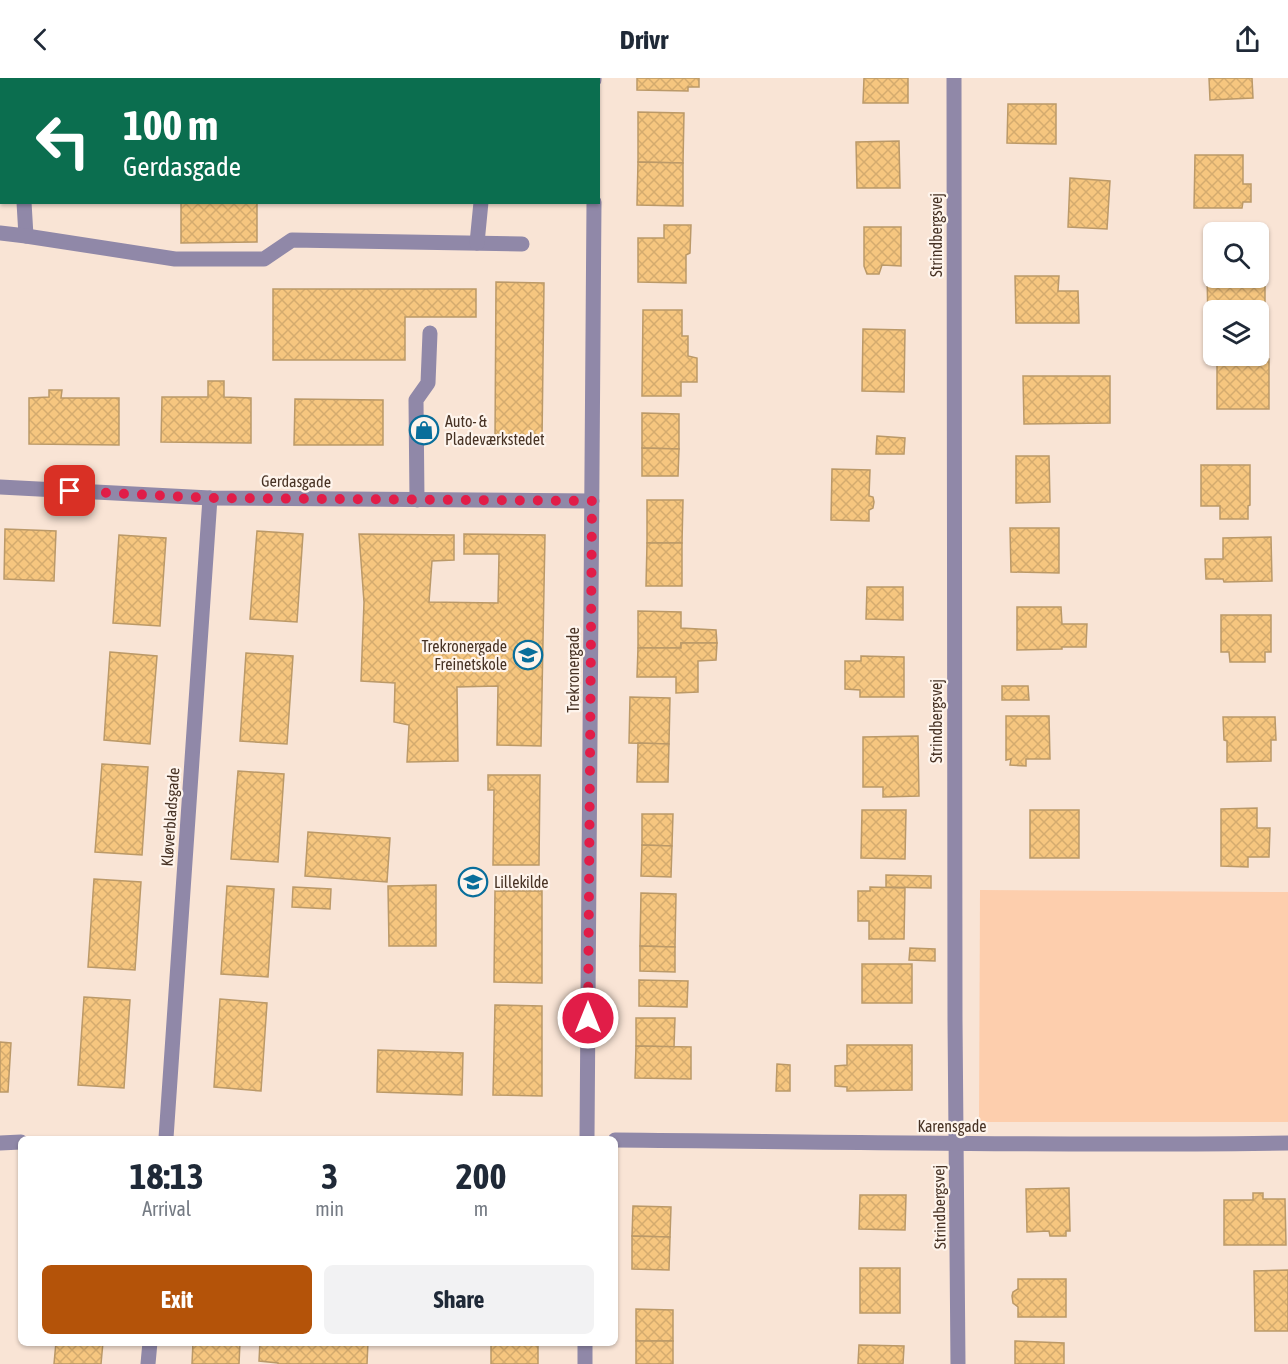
<!DOCTYPE html>
<html lang="en">
<head>
<meta charset="utf-8">
<style>
  body { margin:0; font-family:"Asap Condensed",sans-serif; background:#f2f2f3; color:#1f2937; height:100vh; display:flex; flex-direction:column; font-size:22px; white-space:nowrap }
  * { box-sizing:border-box; margin:0 }
  p { font-size:20px; color:#747a83 }
  .icon { flex:none; width:33px; height:33px; fill:none; stroke:currentColor; stroke-width:2; stroke-linecap:round; stroke-linejoin:round }
  .map { position:relative; flex:1; overflow:hidden }
  .side { position:absolute; left:18px; top:1058px; width:600px; height:210px; display:flex; flex-direction:column; background:#fff; border-radius:9px; box-shadow:0 2px 4px #0004 }
  .side>* { flex:none }
  .hud { position:absolute; left:0px; top:0px; width:600px; height:126px; box-shadow:0 2px 4px #0004; background:#0b6e4f; color:#fff; overflow:hidden }
  .controls { position:absolute; left:1203px; top:144px; display:grid; gap:12px }
  .controls a { display:grid; place-items:center; width:66px; height:66px; border-radius:9px; background:#fff; box-shadow:0 2px 4px #0004; font-size:30px }
  .pin { position:absolute; display:grid; place-items:center; width:51px; height:51px; color:#fff; margin:-26px; border-radius:12px; box-shadow:0 3px 9px #0006 }
  .me { position:absolute; width:66px; margin:-33px; rotate:0deg; stroke-linejoin:round; filter:drop-shadow(0 0 4px #0008) }
  .turn { display:flex; align-items:center; gap:21px; height:126px; padding:0 24px; font-size:27px }
  .turn .icon { width:78px; height:78px; stroke-width:2.5 }
  .turn b { display:block; font-size:42px; line-height:51px }
  .eta { display:flex; justify-content:space-evenly; align-items:center; height:102px; text-align:center }
  .eta b { font-size:36px; font-weight:700; line-height:42px }
  .action { display:flex; gap:12px; margin-top:auto; padding:12px 24px }
  .action a { flex:1; height:69px; border-radius:9px; background:#b45309; color:#fff; font-size:24px; font-weight:700; line-height:69px; text-align:center }
  .action a+a { background:#f2f2f3; color:#1f2937 }
  header { display:flex; justify-content:space-between; align-items:center; height:78px; padding:0 24px; background:#fff; font-size:27px; font-weight:700 }
  .map>svg:first-child { display:block }
</style>
</head>
<body>
<header><svg class="icon" aria-label="back" viewBox="0 0 24 24"><path d="M15 5l-7 7 7 7"/></svg>Drivr<svg class="icon" aria-label="share" viewBox="0 0 24 24"><path d="M12 15V3M7 8l5-5 5 5M5 13v7h14v-7"/></svg></header>
<div class="map">
<svg width="1288" height="1286" viewBox="0 0 1288 1286">
  <defs>
    <pattern id="building-cross-hatch" width="8" height="8" patternUnits="userSpaceOnUse" patternTransform="scale(1.5)"><rect width="8" height="8" fill="#f6c67f"/><path d="M0 0l8 8M0 8l8-8" fill="none" stroke="#d4ab6e"/></pattern>
  </defs>
  <rect width="100%" height="100%" fill="#f9e4d5"/>
  <path fill="#fdcead" d="M980,812l308,2v230h-309z"/>
  <g fill="url(#building-cross-hatch)" stroke="#bb9968" stroke-width="1.5">
    <rect x="63" y="0" width="111" height="2"/>
    <rect x="181" y="0" width="76" height="2"/>
    <rect x="381" y="0" width="81" height="2"/>
    <path d="M637,0h62v9h-11v4l-51,-1z"/>
    <path d="M864,0h44v25h-45z"/>
    <path d="M1209,0h43l1,20 -43,2z"/>
    <path d="M1008,26h48v40l-49,-1z"/>
    <path d="M638,34l46,1 -1,50 -45,-1z"/>
    <path d="M899,63l1,47h-43l-1,-46z"/>
    <path d="M1195,77h48v29h8v18h-8l-1,6h-48z"/>
    <path d="M638,84l45,1v43l-46,-1z"/>
    <path d="M1070,100l40,3 -3,48 -39,-2z"/>
    <path d="M181,124h76v40l-76,1z"/>
    <path d="M664,147h27l-1,28 -4,2v28l-48,-1v-44h26z"/>
    <path d="M864,149h37v39l-19,-1 -3,9h-12l-3,-8z"/>
    <path d="M1258,196h7v46h-7v-10h-44v10h-6l-1,-45h7v3h44z"/>
    <path d="M1015,198h44l-1,15h20l1,32h-63z"/>
    <path d="M496,204l48,1 -2,158 -47,-1z"/>
    <path d="M273,211h203v28h-71v43h-132z"/>
    <path d="M643,232h39v26h6v20l9,2v24h-16v14h-39z"/>
    <rect x="1258" y="249" width="7" height="16"/>
    <path d="M863,251l42,1 -1,62 -42,-1z"/>
    <rect x="1217" y="281" width="52" height="50"/>
    <path d="M1023,298h87v47l-86,1z"/>
    <path d="M208,303h16v16l27,1v45l-90,-1 1,-45h46z"/>
    <path d="M49,312h13l-1,8h58v47l-90,-1v-46l20,-1z"/>
    <path d="M295,321l88,1v45h-89z"/>
    <path d="M642,335l37,1v35l-37,-1z"/>
    <path d="M877,358l28,2 -1,16h-28z"/>
    <path d="M642,370l37,1 -1,27h-36z"/>
    <path d="M1016,378h33l1,46 -34,1z"/>
    <path d="M1201,387h49v40l-2,1v13h-28v-13h-19z"/>
    <path d="M832,391l38,1 -1,26 4,1 1,5 -1,6 -4,2v11l-38,-1z"/>
    <path d="M647,422h36l-1,43h-35z"/>
    <path d="M1010,450h49v45l-48,-1z"/>
    <path d="M5,451l51,2 -2,50 -50,-2z"/>
    <path d="M257,453l46,3 -6,88 -47,-3z"/>
    <path d="M359,456l95,1v25l-22,1 -3,41 69,1 1,-49h-35v-20l81,1 -4,211 -44,-1 1,-59 -41,1 1,74 -51,1 2,-37 -15,-3 1,-39 -34,-2 3,-79z"/>
    <path d="M119,457l47,3 -6,88 -47,-3z"/>
    <path d="M1271,459l1,44 -48,1 -1,-3h-17l-1,-20h18v-21z"/>
    <path d="M647,465h35v43h-36z"/>
    <path d="M867,509h36v33l-37,-1z"/>
    <path d="M1017,529h44l1,17h25l-1,23h-24v2l-45,1z"/>
    <path d="M638,533l43,1v16l35,2 1,13h-36v5h-43z"/>
    <path d="M1221,537h50v37h-6v10h-35l-1,-10h-8z"/>
    <path d="M681,565h36l-1,17 -18,1v31l-22,1v-16h-39l1,-29h43z"/>
    <path d="M110,574l47,4 -7,88 -46,-4z"/>
    <path d="M246,575l47,3 -6,88 -47,-3z"/>
    <path d="M861,578l43,1v40h-44v-7l-15,-1v-28h16z"/>
    <path d="M1002,608h26l1,14h-27z"/>
    <path d="M630,619l40,1 -1,46 -40,-1z"/>
    <path d="M1006,638h43l1,43h-24v7l-16,-1 1,-6 -5,1z"/>
    <path d="M1223,639h52l1,23h-5v21l-44,1v-21l-3,-1z"/>
    <path d="M918,658l1,60 -36,1v-10h-20v-50z"/>
    <path d="M638,665l31,1 -1,38h-31z"/>
    <path d="M102,686l46,3 -6,88 -47,-3z"/>
    <path d="M238,693l46,3 -6,88 -47,-3z"/>
    <path d="M488,697h52l-1,90h-46l1,-75h-6z"/>
    <path d="M1257,730v20h13l-1,29h-21v10l-27,-1v-57z"/>
    <path d="M862,732h44l-1,49 -44,-1z"/>
    <rect x="1030" y="732" width="49" height="48"/>
    <path d="M642,736h31l-1,32 -30,-1z"/>
    <path d="M308,754l82,6 -3,44 -82,-6z"/>
    <path d="M642,767l30,1 -1,31 -30,-1z"/>
    <path d="M886,797l45,1v12l-45,-1z"/>
    <path d="M94,801l47,3 -6,88 -47,-3z"/>
    <path d="M436,807v61h-47l-1,-60z"/>
    <path d="M227,808l47,3 -6,88 -47,-3z"/>
    <path d="M293,809l38,2 -1,20 -38,-2z"/>
    <path d="M870,809l35,1 -1,51h-35v-18h-11v-30h12z"/>
    <path d="M495,813h47v92l-48,-1z"/>
    <path d="M641,815l35,1 -1,53 -35,-1z"/>
    <path d="M640,868l35,1v25l-35,-1z"/>
    <path d="M910,870l25,1v12l-26,-1z"/>
    <rect x="862" y="886" width="50" height="39"/>
    <path d="M639,902l49,1 -1,26 -48,-1z"/>
    <path d="M84,919l46,3 -6,88 -46,-3z"/>
    <path d="M220,921l47,4 -6,88 -47,-4z"/>
    <path d="M495,927l47,1v90l-49,-1z"/>
    <path d="M636,940h39l-1,29 -38,-1z"/>
    <path d="M0,964l11,1 -3,49h-8z"/>
    <path d="M847,967h65v45l-65,1v-4l-12,-1v-20l12,-1z"/>
    <path d="M636,968l55,1v32l-56,-1z"/>
    <path d="M378,972l85,3 -1,42 -85,-3z"/>
    <path d="M777,986l13,1v26h-14z"/>
    <path d="M1069,1110l1,43h-4v5h-16l-1,-5 -22,1 -1,-43z"/>
    <path d="M1253,1115h10v6h22l1,46h-62v-45h29z"/>
    <path d="M860,1117h46l-1,35 -46,-1z"/>
    <path d="M633,1128l38,1 -1,30 -38,-1z"/>
    <path d="M632,1158l38,1 -1,33 -37,-1z"/>
    <rect x="860" y="1190" width="40" height="45"/>
    <path d="M1288,1192v61h-33l-1,-60z"/>
    <path d="M1018,1201h48v38h-48v-10l-5,-4 -1,-7 1,-4 5,-3z"/>
    <path d="M636,1231l37,1v31h-37z"/>
    <rect x="636" y="1263" width="37" height="23"/>
    <path d="M1015,1263l49,2v21h-49z"/>
    <path d="M56,1264h47l-2,22h-47z"/>
    <path d="M193,1264h47l-1,22h-47z"/>
    <path d="M260,1264h108l-1,22h-89v-1l-19,-2z"/>
    <rect x="491" y="1264" width="47" height="22"/>
    <path d="M859,1267l45,1 -1,18h-45z"/>
  </g>
  <g fill="none" stroke-linecap="round" stroke-linejoin="round">
    <g stroke="#9088a8" stroke-width="15">
      <path d="M954,0l1,942 3,344"/>
      <path d="M28,2v-2"/>
      <path d="M488,2v-2"/>
      <path d="M594,2v-2"/>
      <path d="M24,124l2,34"/>
      <path d="M0,155l26,3 149,23h89l28,-19 230,4"/>
      <path d="M477,165l4,-41"/>
      <path d="M0,409l210,11 382,3"/>
      <path d="M417,422l-1,-100 12,-17 2,-50"/>
      <path d="M166,1060l44,-640"/>
      <path d="M587,1060l7,-936"/>
      <path d="M615,1062c224,2 449,6 673,3"/>
      <path d="M0,1065l21,-1"/>
      <path d="M148,1286l2,-22"/>
      <path d="M585,1286v-22"/>
    </g>
  </g>
  <g fill="none" stroke-linecap="round" stroke-linejoin="round">
    <path stroke="#e11d48" stroke-width="10" stroke-dasharray="0 18" d="M70,413l140,7 382,3 -4,517"/>
  </g>
  <defs>
    <g id="shop-ring" transform="scale(1.5)"><circle r="9.5" fill="#fef4ec" stroke="#096e9b" stroke-width="1.5"/><path d="M-5-2.5h2.3a2.7 3.5 0 0 1 5.4 0H5L5.5 6h-11ZM-1.5-2.5h3a1.5 2.3 0 0 0-3 0Z" fill="#096e9b"/></g>
    <g id="school-ring" transform="scale(1.5)"><circle r="9.5" fill="#fef4ec" stroke="#096e9b" stroke-width="1.5"/><path d="M0-5L7-2L0 1L-7-2ZM-4 1L0 2.5L4 1V4Q0 6-4 4Z" fill="#096e9b"/></g>
  </defs>
  <g fill-rule="evenodd">
    <use href="#shop-ring" x="424" y="352"/>
    <use href="#school-ring" x="528" y="577"/>
    <use href="#school-ring" x="473" y="804"/>
  </g>
  <g text-anchor="middle" dominant-baseline="central" stroke-width="4.5" stroke-linejoin="round" paint-order="stroke">
    <g font-size="16" fill="#473224" stroke="#fef4ec">
      <text transform="translate(936 157) rotate(-90)">Strindbergsvej</text>
      <text transform="translate(296 403) rotate(1)">Gerdasgade</text>
      <text transform="translate(573 592) rotate(-90)">Trekronergade</text>
      <text transform="translate(936 643) rotate(-90)">Strindbergsvej</text>
      <text transform="translate(170 739) rotate(-86)">Kløverbladsgade</text>
      <text x="952" y="1048">Karensgade</text>
      <text transform="translate(939 1129) rotate(-91)">Strindbergsvej</text>
    </g>
    <g font-size="16" fill="#473224" stroke="#fef4ec" text-anchor="start">
      <text x="445" y="343">Auto- &amp;<tspan x="445" dy="18">Pladeværkstedet</tspan></text>
      <text x="507" y="568" text-anchor="end">Trekronergade<tspan x="507" dy="18">Freinetskole</tspan></text>
      <text x="494" y="804">Lillekilde</text>
    </g>
  </g>
</svg>
<div class="controls">
<a><svg class="icon" aria-label="search" viewBox="0 0 24 24"><circle cx="10" cy="10" r="6"/><path d="M15 15l6 6"/></svg></a>
<a><svg class="icon" aria-label="layers" viewBox="0 0 24 24"><path d="M12 4l9 5-9 5-9-5zM3 14l9 5 9-5"/></svg></a>
</div>
<div class="pin" style="left:70px;top:413px;background:#d93025"><svg class="icon" aria-label="arrive" viewBox="0 0 24 24"><path d="M6 21V4h12l-3 4 3 4H6"/></svg></div>
<svg class="me" style="left:588px;top:940px" viewBox="-20 -20 40 40"><circle r="17" fill="#e11d48" stroke="#fff" stroke-width="3"/><path d="M0-11L8 9 0 5-8 9z" fill="#fff"/></svg>
<div class="hud">
<div class="turn"><svg class="icon" aria-label="left" viewBox="0 0 24 24"><path d="M17 20v-9H6M10 6l-5 5 5 5"/></svg><div><b>100 m</b>Gerdasgade</div></div>
</div>
<section class="side">
<div class="eta">
<div><b>18:13</b><p>Arrival</p></div>
<div><b>3</b><p>min</p></div>
<div><b>200</b><p>m</p></div>
</div>
<div class="action"><a>Exit</a><a>Share</a></div>
</section>
</div>
</body>
</html>
